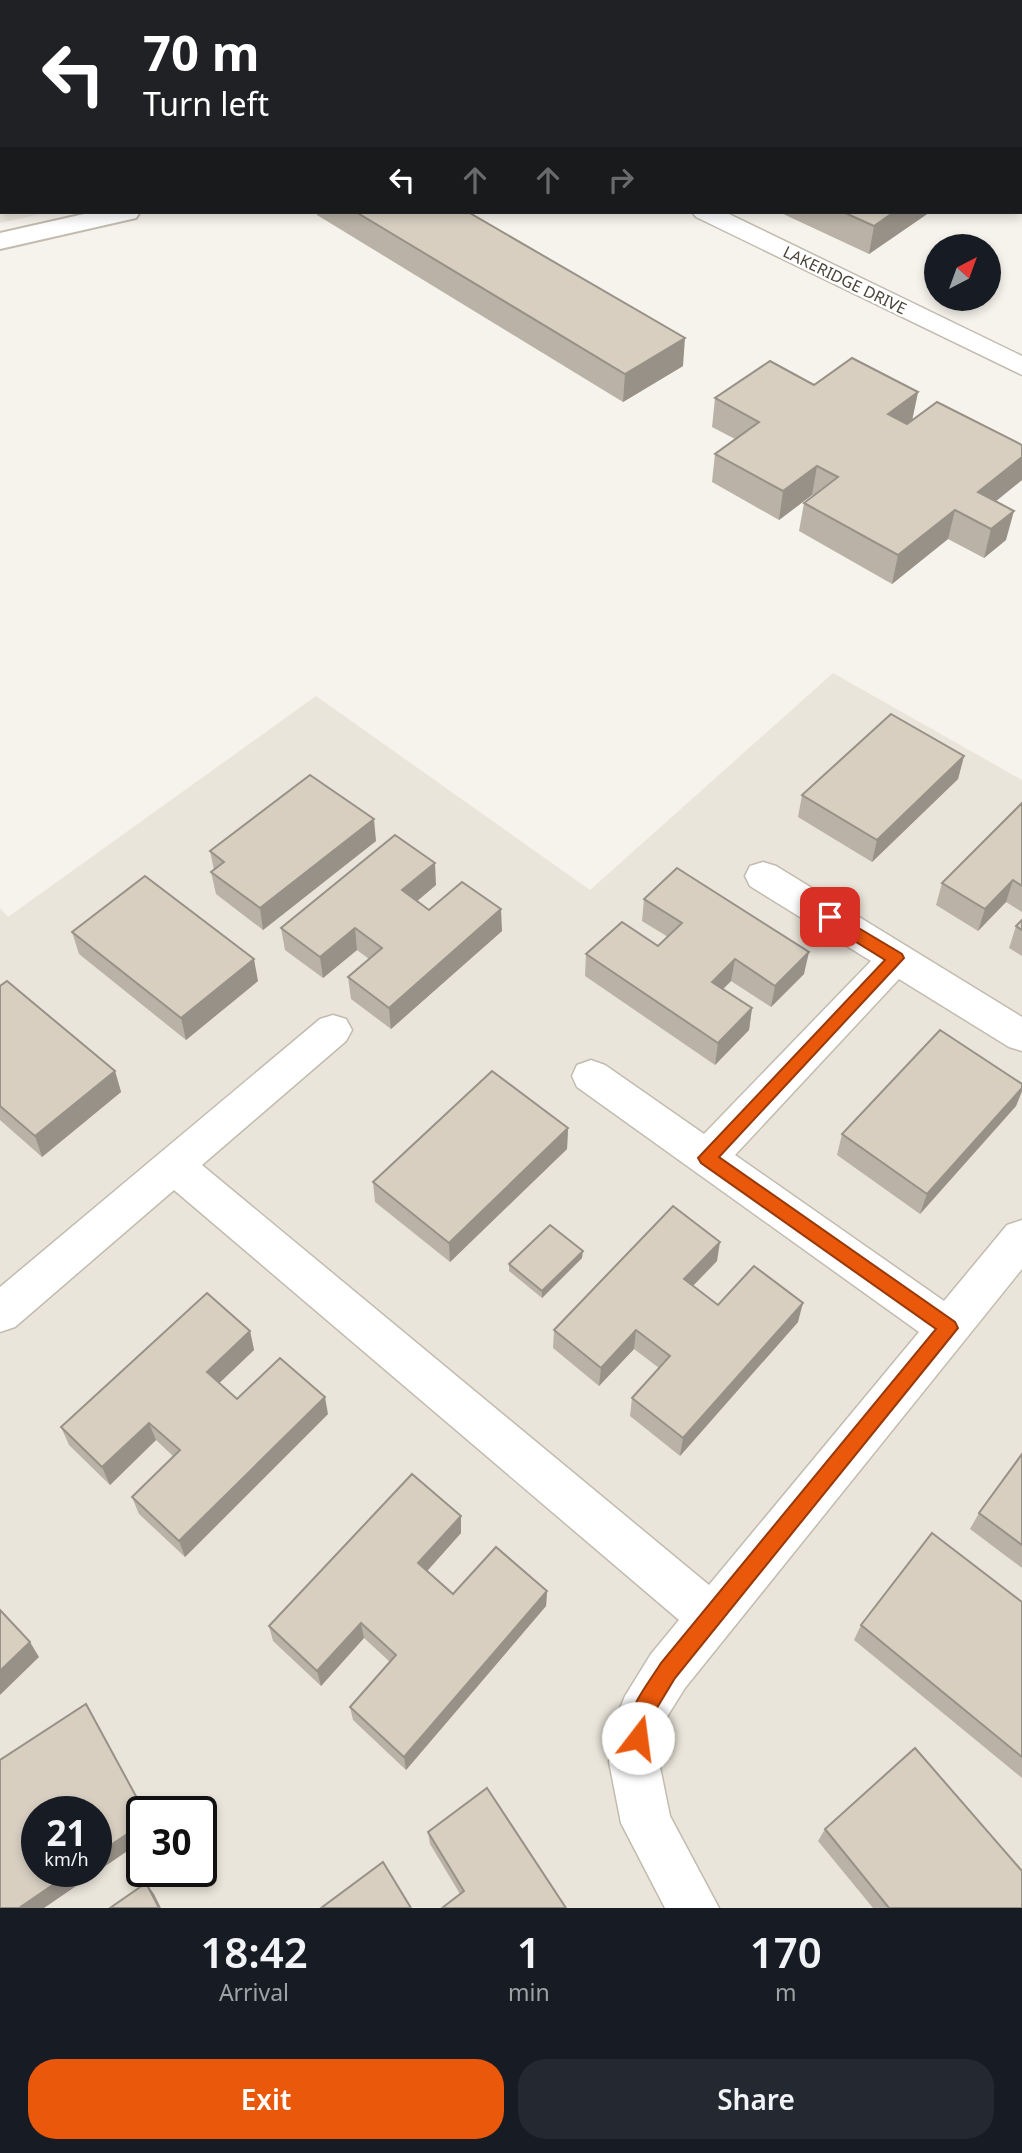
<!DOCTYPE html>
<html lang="en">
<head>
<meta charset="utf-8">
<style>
  body { margin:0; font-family:"Noto Sans",sans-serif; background:#242831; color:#f1f3f6; height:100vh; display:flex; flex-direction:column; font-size:26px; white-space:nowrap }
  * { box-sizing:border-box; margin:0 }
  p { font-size:23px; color:#9ea1a6 }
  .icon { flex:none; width:38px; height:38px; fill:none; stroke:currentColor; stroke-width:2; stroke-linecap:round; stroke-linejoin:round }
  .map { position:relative; height:1908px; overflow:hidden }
  .details { display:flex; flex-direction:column; background:#171b24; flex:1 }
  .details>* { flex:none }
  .banner { position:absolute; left:0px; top:0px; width:1022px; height:214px; box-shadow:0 4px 10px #0003; background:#202124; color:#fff; overflow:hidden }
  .needle { width:46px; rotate:41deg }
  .fabs { position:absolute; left:924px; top:234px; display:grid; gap:14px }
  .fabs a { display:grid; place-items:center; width:77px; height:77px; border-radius:50%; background:#171b24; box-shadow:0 4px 10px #0003; font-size:35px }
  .speed { position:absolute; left:21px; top:1796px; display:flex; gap:14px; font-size:35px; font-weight:700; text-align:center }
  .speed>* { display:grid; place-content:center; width:91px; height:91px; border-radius:50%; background:#171b24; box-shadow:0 4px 10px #0003; line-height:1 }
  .speed small { font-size:18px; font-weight:400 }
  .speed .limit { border:4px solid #111; border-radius:10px; background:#fff; color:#111 }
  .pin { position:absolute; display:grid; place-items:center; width:60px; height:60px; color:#fff; margin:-30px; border-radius:14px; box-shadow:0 4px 10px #0006 }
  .me { position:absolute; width:77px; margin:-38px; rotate:15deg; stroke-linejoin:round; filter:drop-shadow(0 0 5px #0008) }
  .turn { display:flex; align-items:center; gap:24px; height:147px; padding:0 28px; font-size:32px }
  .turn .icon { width:91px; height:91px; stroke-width:2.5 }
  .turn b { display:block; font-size:49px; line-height:60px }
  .lanes { display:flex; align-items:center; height:66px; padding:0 28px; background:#0003; justify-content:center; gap:35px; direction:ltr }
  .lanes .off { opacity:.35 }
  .eta { display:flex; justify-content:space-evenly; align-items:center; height:119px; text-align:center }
  .eta b { font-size:42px; font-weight:600; line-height:49px }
  .primary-button { display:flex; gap:14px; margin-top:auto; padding:14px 28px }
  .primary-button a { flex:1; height:80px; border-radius:28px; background:#ea580c; color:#fff; font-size:28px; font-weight:600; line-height:80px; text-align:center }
  .primary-button a+a { background:#242831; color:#f1f3f6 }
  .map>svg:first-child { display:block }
</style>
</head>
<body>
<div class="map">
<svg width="1022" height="1908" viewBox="0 0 1022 1908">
  <rect width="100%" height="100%" fill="#f6f3ec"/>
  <g fill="#eae5da" fill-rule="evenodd">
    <path d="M0,0h723l-721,2v210h48l-50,11z"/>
    <path d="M833,673l189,107v1128h-1022v-1000l8,9 308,-221 274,194zM37,1811h59v60h-59zM142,1811h59v60h-59z"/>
  </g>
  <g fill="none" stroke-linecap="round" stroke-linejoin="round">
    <g stroke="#c2bbae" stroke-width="3">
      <g id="service">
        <path d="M366,0h11l1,2h-11z"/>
        <rect x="491" y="0" width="10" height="2"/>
        <path d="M508,0h10l-11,2z"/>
        <rect x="1020" y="141" width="2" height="7"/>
      </g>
    </g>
    <g stroke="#c2bbae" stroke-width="3">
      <g id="minor">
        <path d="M692,212h33l297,144v19l-326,-158z"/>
        <path d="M763,862l13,4 246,151v34l-13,-4 -110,-68 -164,176 209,146 63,-76 15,-5v49l-337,419 -20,32 -6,42 11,54 49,92h-54l-44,-85 -12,-61 9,-49 7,-17 26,-42 28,-34 -505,-430 -159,137 -15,5v-45l320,-268 13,-4 13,4 6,11 -6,11 -144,124 507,420 210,-253 -342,-245 -5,-11 5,-11 14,-5 14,5 99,69 167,-173 -121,-75 -5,-10 5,-10z"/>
      </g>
    </g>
    <g stroke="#c2bbae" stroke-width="4">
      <g id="tertiary">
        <path d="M833,0h26l-27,2z"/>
        <path d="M93,212h47l-4,6 -136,31v-16z"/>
      </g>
    </g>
    <use href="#service" fill="#fff" fill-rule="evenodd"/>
    <use href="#minor" fill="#fff" fill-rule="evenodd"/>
    <use href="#tertiary" fill="#fff" fill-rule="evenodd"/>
  </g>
  <g fill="#bab2a6">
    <path d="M630,0h16l-2,2h-9z"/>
    <path d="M1020,44h2v68l-2,-1z"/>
    <path d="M2,122v56l-2,-1v-54z"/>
    <path d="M316,212h152l215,154 -60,36 -306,-187z"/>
    <path d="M779,212h151l-61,42z"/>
    <path d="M814,385l104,7 -6,28 110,60 -27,21 11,39 -22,18 -36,-19 -56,45 -93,-53 5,-28 10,-8h-2l-33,25 -67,-38 3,-28 20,-15 -23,-12 3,-29z"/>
    <path d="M964,756l-6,23 -86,83 -74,-45 4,-22z"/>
    <path d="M1022,803v109l-16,-10 -28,29 -42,-26 6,-22z"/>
    <path d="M376,841l-113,89 -47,-36 -5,-22 3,-2 -4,-19z"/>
    <path d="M436,885l-19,16 12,9 73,21 -111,98 -40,-30 -3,-22 21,-18 -12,-9 -34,28 -38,-28 -4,-22z"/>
    <path d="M644,899l160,75 -33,33 -40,-26 -8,8 29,19 -3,22 -34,35 -130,-89 1,-22 72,-8 10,-9 -26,-16z"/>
    <path d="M1022,920v36l-13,-8 7,-22z"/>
    <path d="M72,932l186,49 -72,59 -107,-86z"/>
    <path d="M0,986l115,85 6,21 -79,65 -42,-37z"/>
    <path d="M1022,1084v7l-6,15 -96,108 -83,-59 5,-21z"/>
    <path d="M568,1128l-1,21 -117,113 -75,-60 -2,-20z"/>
    <path d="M582,1258l-40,40 -33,-27v-7z"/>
    <path d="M717,1261l-24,25 25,19 80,17 -118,134 -50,-40 2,-18 27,-30 -25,-19 -35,37 -46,-38 1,-18z"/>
    <path d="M250,1331l4,19 -35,33 18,16 91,15 -143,143 -46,-43 -7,-17 42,-40 -18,-17 -46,45 -41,-40 -8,-18z"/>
    <path d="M1022,1454v114l-52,-39 9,-16z"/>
    <path d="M461,1516v17l-34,38 26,23 94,-3 -1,15 -140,164 -53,-50 -3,-13 40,-45 -26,-24 -43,48 -48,-45 -4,-15z"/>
    <path d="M1022,1602v176l-168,-138 7,-15z"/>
    <path d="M825,1829l197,79h-149l-55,-67z"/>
    <path d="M428,1832l138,76 -106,-14 -30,-50z"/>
  </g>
  <g fill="#979187">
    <path d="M987,0h35v4l-2,1v-3h-37z"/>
    <path d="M894,212h36l-61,42 5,-28z"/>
    <path d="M685,338l-2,28 -60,36 2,-28z"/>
    <path d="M918,392l-6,29 -29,22 5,-29z"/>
    <path d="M1022,457v23l-49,40 5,-28z"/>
    <path d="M817,466l-5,29 -33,25 4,-29z"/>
    <path d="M955,510l-7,29 -56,45 6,-29z"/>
    <path d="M1014,511l-8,29 -22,18 7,-29z"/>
    <path d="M964,756l-6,23 -86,83 5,-22z"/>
    <path d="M374,819l2,22 -113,89 -3,-22z"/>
    <path d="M435,863l1,22 -33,28 -1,-23z"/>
    <path d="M1013,880l-7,22 -28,29 7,-22z"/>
    <path d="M501,909l1,22 -111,98 -2,-21z"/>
    <path d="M355,928l2,22 -34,28 -3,-21z"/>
    <path d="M809,952l-5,22 -33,33 4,-21z"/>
    <path d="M254,959l4,22 -72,59 -5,-22z"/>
    <path d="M735,959l-4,22 -22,22 3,-21z"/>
    <path d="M752,1008l-3,22 -34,35 3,-22z"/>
    <path d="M115,1071l6,21 -79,65 -7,-21z"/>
    <path d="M1022,1088v3l-6,15 -96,108 7,-20z"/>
    <path d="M568,1128l-1,21 -117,113 -1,-19z"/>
    <path d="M720,1242l-3,19 -36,37 3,-19z"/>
    <path d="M583,1251l-1,7 -40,40v-7z"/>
    <path d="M803,1303l-5,19 -118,134 3,-18z"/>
    <path d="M636,1330l-2,19 -35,37 2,-18z"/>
    <path d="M250,1331l4,19 -42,40 -5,-18z"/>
    <path d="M325,1397l3,17 -143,143 -6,-16z"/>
    <path d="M149,1423l7,17 -46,45 -8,-18z"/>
    <path d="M461,1516v17l-41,46 -2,-16z"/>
    <path d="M547,1591l-1,15 -140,164 -2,-13z"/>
    <path d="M361,1623l3,15 -43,48 -4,-15z"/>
    <path d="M30,1642l9,15 -39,38v-24z"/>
    <path d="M142,1824v17l-98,67h-25l54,-37h23v-16z"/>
    <path d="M146,1883l8,11 7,14h-2z"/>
  </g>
  <g fill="#d8cfc1" stroke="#979187" stroke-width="2">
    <path d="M913,0h74l-4,2h-74z"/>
    <path d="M1020,44h2v44l-2,-1z"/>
    <path d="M2,122v42l-2,-1v-40z"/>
    <path d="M356,212h112l217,126 -60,36z"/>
    <path d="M843,212h51l-20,14z"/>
    <path d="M852,358l66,34 -30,22 19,10 30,-22 85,43v12l-44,35 36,19 -23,18 -36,-19 -57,45 -94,-52 34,-26 -21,-11 -34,25 -68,-37 44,-32 -44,-24 55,-37 44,24z"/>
    <path d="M891,714l73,42 -87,84 -75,-45z"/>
    <path d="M310,775l64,44 -114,89 -49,-36 13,-10 -14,-11z"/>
    <path d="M1022,803v83l-9,-6 -28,29 -43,-26z"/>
    <path d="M395,835l40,28 -33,27 27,20 33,-28 39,27 -112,99 -41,-31 34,-29 -27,-20 -35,29 -39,-29z"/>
    <path d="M677,868l132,84 -34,34 -40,-27 -23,23 40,26 -34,35 -132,-89 36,-32 36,24 24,-23 -38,-24z"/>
    <path d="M145,876l109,83 -73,59 -109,-86z"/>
    <path d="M1022,920v10l-6,-4z"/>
    <path d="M7,981l108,90 -80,65 -35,-30v-120z"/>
    <path d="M940,1030l82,54v4l-95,106 -85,-60z"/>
    <path d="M492,1071l76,57 -119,115 -76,-61z"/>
    <path d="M673,1206l47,36 -36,37 34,26 36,-39 49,37 -120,135 -51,-40 38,-42 -34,-26 -35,38 -47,-38z"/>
    <path d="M550,1225l33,26 -41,40 -33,-27z"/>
    <path d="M207,1293l43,38 -43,41 30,27 43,-41 45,39 -146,144 -47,-44 48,-47 -31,-27 -47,44 -41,-40z"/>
    <path d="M1022,1454v91l-43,-32z"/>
    <path d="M412,1474l49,42 -43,47 35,31 43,-47 51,44 -143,166 -54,-50 46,-52 -35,-32 -44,48 -48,-45z"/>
    <path d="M932,1533l90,69v155l-161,-132z"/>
    <path d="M0,1610l30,32 -30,29z"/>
    <path d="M86,1704l58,107h-2v13l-46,31v-44h-59v60h36l-54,37h-19v-148z"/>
    <path d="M915,1748l107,123v37h-133l-64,-79z"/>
    <path d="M487,1788l79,120h-124l22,-17 -36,-59z"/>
    <path d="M383,1862l28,46h-90z"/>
    <path d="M146,1883l13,25h-49z"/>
  </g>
  <path fill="#ea580c" stroke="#983908" stroke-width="2" d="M830,911l72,43 2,4 -185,199 236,165 3,6 -283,350 -23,38 -7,29 -7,3 -8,-3c-11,-28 17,-59 31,-82l275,-334 -235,-166 -3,-5 187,-198 -61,-38 -2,-5z"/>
  <g text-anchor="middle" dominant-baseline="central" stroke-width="5" stroke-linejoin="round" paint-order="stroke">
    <g font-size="16" fill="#4b4439" stroke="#fff">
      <text transform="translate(845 280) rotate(26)">LAKERIDGE DRIVE</text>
    </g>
  </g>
</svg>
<div class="fabs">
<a><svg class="needle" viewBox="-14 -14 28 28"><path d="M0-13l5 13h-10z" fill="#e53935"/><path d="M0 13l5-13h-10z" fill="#9ea1a6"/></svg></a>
</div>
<div class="speed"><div>21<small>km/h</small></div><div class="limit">30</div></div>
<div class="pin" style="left:830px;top:917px;background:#d93025"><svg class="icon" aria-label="arrive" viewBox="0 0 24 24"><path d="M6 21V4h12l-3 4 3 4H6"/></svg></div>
<svg class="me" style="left:638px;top:1738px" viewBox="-20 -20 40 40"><circle r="19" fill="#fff"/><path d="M0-13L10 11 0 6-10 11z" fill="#ea580c"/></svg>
<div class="banner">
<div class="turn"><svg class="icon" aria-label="left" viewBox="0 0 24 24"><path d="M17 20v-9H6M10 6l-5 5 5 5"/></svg><div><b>70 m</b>Turn left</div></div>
<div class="lanes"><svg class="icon" aria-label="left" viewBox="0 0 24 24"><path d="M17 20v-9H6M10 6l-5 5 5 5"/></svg><svg class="icon off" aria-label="ahead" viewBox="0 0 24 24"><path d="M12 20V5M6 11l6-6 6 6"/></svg><svg class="icon off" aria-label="ahead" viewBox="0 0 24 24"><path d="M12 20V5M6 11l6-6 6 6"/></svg><svg class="icon off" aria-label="right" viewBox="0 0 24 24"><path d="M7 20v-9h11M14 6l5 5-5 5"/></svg></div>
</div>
</div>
<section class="details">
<div class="eta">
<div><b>18:42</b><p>Arrival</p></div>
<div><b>1</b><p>min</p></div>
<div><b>170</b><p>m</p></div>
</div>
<div class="primary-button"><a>Exit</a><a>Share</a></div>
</section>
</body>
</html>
